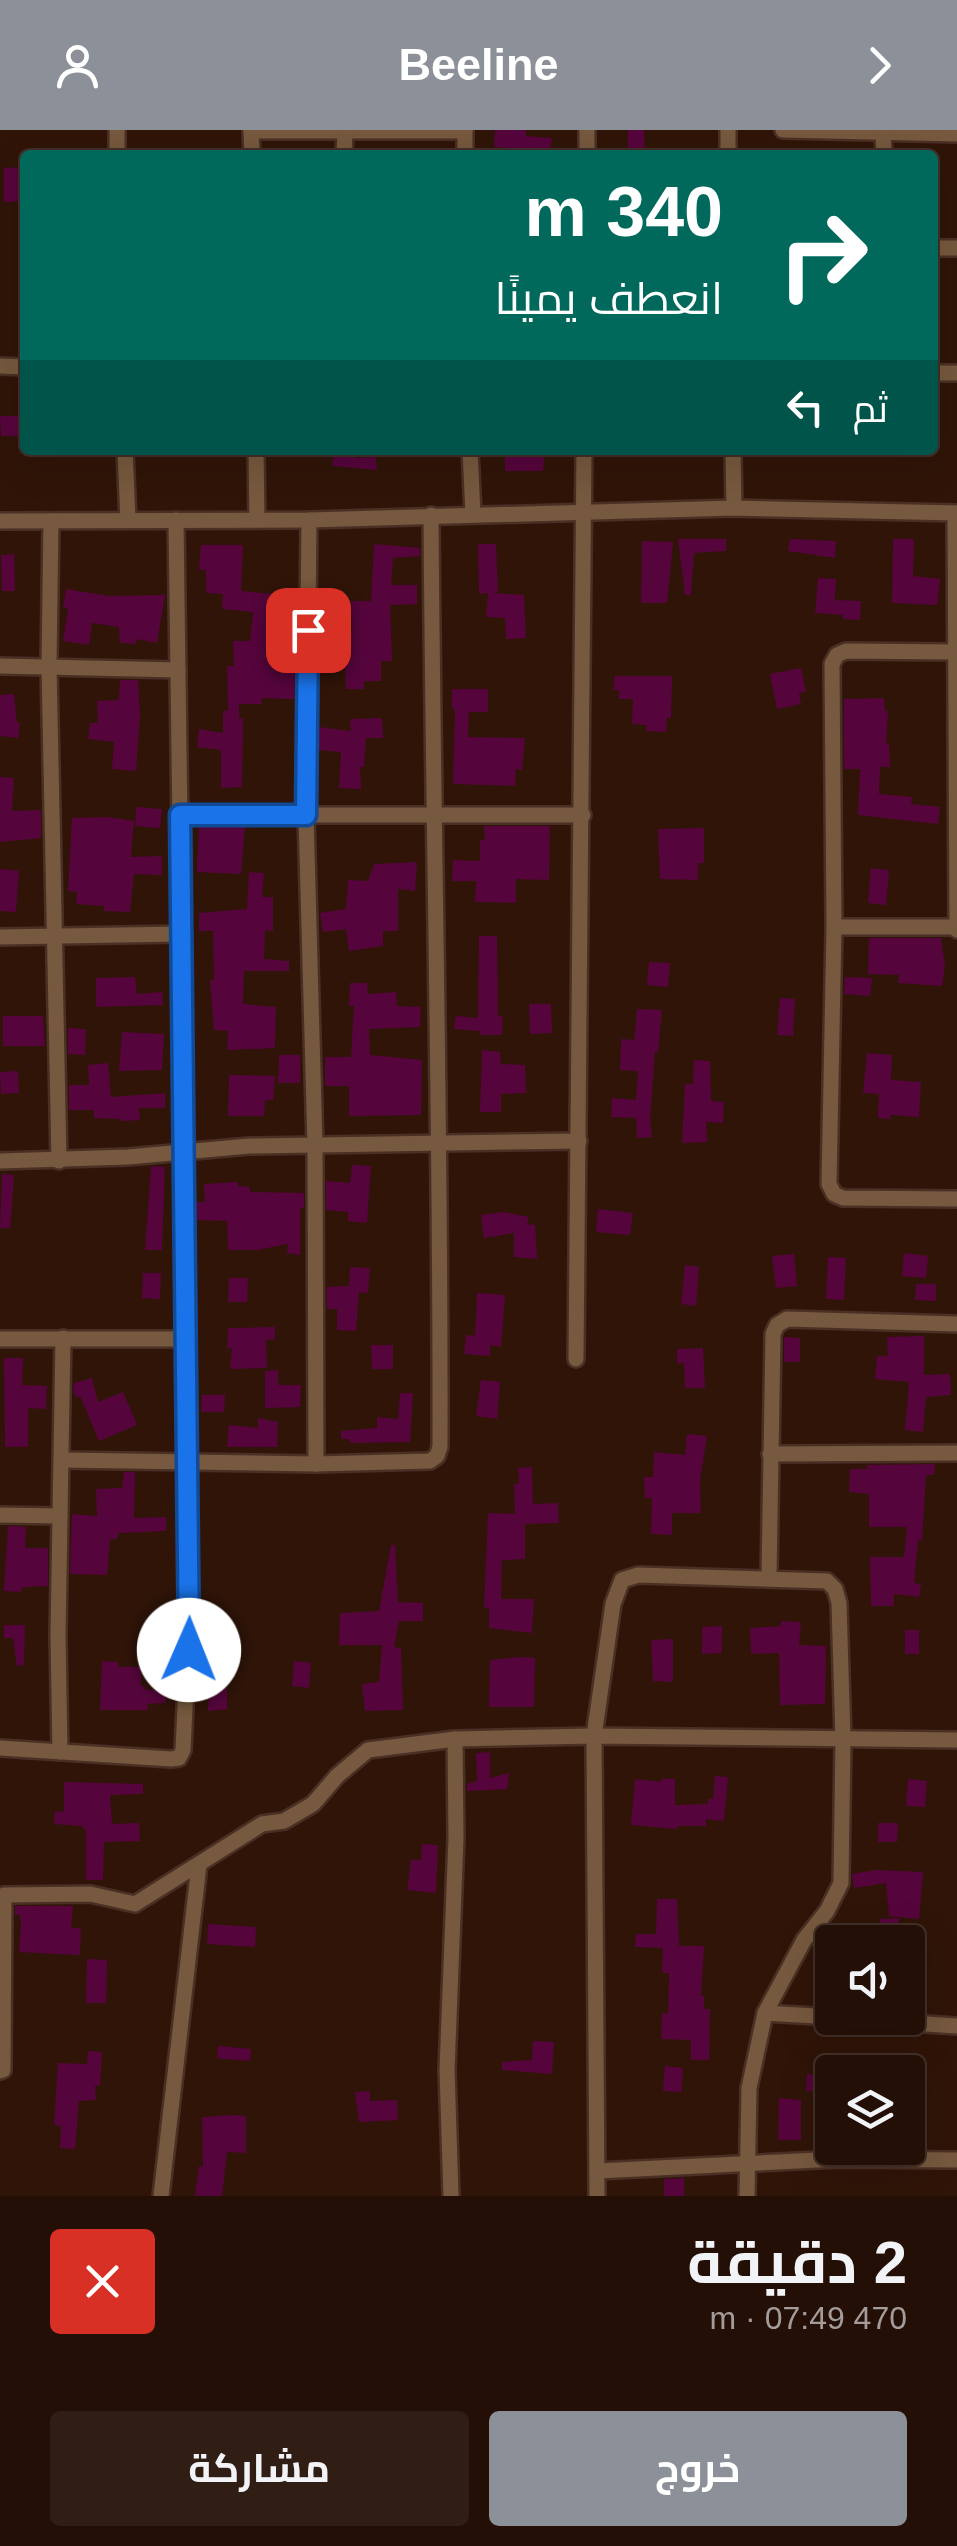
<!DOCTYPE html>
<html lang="ar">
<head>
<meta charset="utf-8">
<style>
  body { margin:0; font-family:Helvetica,Cairo,sans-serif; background:#301d14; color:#f1f3f6; direction:rtl; height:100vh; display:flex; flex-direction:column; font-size:38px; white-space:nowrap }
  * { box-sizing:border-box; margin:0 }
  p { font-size:32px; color:#a39c9b }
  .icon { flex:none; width:55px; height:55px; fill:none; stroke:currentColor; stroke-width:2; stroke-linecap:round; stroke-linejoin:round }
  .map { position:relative; height:2066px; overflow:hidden; direction:ltr }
  .side { display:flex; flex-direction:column; background:#240f06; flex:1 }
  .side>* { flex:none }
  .hud { position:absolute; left:20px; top:20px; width:918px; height:305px; border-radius:10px; box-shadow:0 10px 40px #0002,0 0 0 2px #412f28; direction:rtl; background:#00695c; color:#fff; overflow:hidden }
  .fabs { position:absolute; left:815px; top:1795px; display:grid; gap:20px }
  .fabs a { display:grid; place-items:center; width:110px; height:110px; border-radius:10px; background:#240f06; box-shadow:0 10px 40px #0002,0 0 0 2px #412f28; font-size:50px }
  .pin { position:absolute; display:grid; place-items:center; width:85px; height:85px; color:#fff; margin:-42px; border-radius:20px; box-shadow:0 5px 15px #0006 }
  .me { position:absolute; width:110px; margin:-55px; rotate:1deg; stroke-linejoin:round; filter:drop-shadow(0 0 8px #0008) }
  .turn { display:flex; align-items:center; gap:35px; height:210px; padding:0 50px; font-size:45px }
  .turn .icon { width:130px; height:130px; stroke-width:2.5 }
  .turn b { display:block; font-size:70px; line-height:85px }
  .then { display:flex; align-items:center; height:95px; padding:0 50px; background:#0003; gap:20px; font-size:38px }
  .round { display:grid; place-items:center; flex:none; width:105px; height:105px; border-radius:10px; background:#301d14 }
  .summary { display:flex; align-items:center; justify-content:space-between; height:170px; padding:0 50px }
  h1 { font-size:60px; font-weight:700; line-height:75px }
  .cta { display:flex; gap:20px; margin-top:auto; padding:20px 50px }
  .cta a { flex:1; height:115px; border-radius:10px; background:#8c9099; color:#fff; font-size:40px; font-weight:700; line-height:115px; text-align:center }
  .cta a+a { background:#301d14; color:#f1f3f6 }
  header { display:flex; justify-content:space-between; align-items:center; height:130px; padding:0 50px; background:#8c9099; color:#fff; font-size:45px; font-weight:700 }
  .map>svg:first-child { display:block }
</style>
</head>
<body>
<header><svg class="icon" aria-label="forward" viewBox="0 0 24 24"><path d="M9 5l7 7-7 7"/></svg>Beeline<svg class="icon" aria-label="person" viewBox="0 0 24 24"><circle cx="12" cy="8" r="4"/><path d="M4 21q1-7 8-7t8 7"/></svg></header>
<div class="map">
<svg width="957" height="2066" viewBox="0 0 957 2066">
  <rect width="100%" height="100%" fill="#301408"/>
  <g fill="#56053c">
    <path d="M495,0h31v6l26,2 -2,13 -56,-4z"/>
    <path d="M628,0h16l1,24h-17z"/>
    <path d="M25,37v34l-21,1v-34z"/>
    <path d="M0,286h22l1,20h-22z"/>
    <path d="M334,320h21v8l21,-1 1,13 -45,-4z"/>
    <path d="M505,320h40l-2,21h-38z"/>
    <path d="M678,409h48v12l-32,2 -3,42h-6z"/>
    <path d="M790,409l46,2 -1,17 -47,-7z"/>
    <path d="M893,409h21l-1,37 27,3 -3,26 -45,-2z"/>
    <path d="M642,411l31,1 -6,61h-26z"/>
    <path d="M374,414l46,4v8l-27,2 -2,27h26v19l-27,1 2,56h-11v20h-17v8h-18l-2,-44h-25v-14l33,1 -1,-31h20z"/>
    <path d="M478,414h18l2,48 -6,1 32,2 2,43 -20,1 -1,-21 -19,-1 2,-24 -9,1z"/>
    <path d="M201,415h42l-2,46 32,3 -4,38 27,1 -2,66 -33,-1 1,6h-23v14l4,1 -1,68 -21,1v-38l-24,-3 2,-18 24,4v-22h5l-1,-45h7l-1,-25h17l3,-29 -31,-3 1,-15 -17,-1v-23h-7z"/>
    <path d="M14,424l1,37h-13l-1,-36z"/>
    <path d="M818,448l18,1 -1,21 26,1 -1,19 -17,-1v-4l-28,-2z"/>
    <path d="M66,459l43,7 56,-1 -8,48 -20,-4 -1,5 -16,-1 -1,-16 -27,-4 -3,22 -26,-4 5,-33h-5z"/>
    <path d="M801,538l5,24 -7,1 2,11 -24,5 -7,-35z"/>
    <path d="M615,546h57l-1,42h-4l-1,14 -20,-1 1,-6 -15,-1 1,-25h-14v-9h-6z"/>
    <path d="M120,550h18l2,34 -4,57 -24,-2 2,-27 -26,-3 2,-16h8l-1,-22 22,-1z"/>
    <path d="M452,559h36v23h-19l-1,25 57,1 -3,32 -6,-1 -1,17 -62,-2 2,-75h-3z"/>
    <path d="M14,564l3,29h3l-2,15 -18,-2v-41z"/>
    <path d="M884,568l1,13h3l-2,32h3l1,24h-10l-1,27 33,3 -1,7 29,3 -2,17 -80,-9 2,-46h-16v-70z"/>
    <path d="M382,588l1,20h-17l-2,29h-4l1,22 -22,-1 2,-36 -23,-2 1,-23 32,4 -1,-12z"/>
    <path d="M0,647l14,1 -2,33 29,-1v28l-41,4z"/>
    <path d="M136,677l26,2 -2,19 -25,-2z"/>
    <path d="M108,687l26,4 -3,36 31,-1v19l-28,-1 -4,38 -26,-1v-5l-28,-2 1,-12 -9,-1 4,-73z"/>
    <path d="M199,696h46l-4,48 -44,-2z"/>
    <path d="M484,696h66l-1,54 -33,-1v24l-41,-1 1,-21h-24l1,-21 27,1v-21h5z"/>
    <path d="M704,698v35h-6v17l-38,-1 -2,-50z"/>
    <path d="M417,732l-2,29 -17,-2v42h-15v15l-34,5 -3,-22 -23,3 -3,-19 26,-4 2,-29 20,1 6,-17z"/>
    <path d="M871,738l18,2 -3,35 -18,-2z"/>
    <path d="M0,739l19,2 -3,41 -16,-1z"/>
    <path d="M249,742l15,1 -2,24h11v34l-8,-1 -1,29 25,2v10h-45l-1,33 33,3 -1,41 -48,2 1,-19 -14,-1 -4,-50h4l-1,-49h-14v-18l48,-4z"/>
    <path d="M479,806h18l1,80 5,1 -1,18h-23l1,-4 -26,-2 2,-13 22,2z"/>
    <path d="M869,808h72l4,28 -3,20 -44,-3 1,-8 -31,-1z"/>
    <path d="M649,832l21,1 -2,24 -21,-2z"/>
    <path d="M135,847l2,17 25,-2 1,13 -67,2v-29z"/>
    <path d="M845,847l27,1 -2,18 -26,-2z"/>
    <path d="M350,853h17l1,11 28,-2 1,14 24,1 -1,20 -51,2 1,26 52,5 -1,55 -72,1v-30h-24v-29h26l3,-51h-5z"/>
    <path d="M780,868l15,1 -2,37 -16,-1z"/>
    <path d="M529,874h22l1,29 -22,1z"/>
    <path d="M637,879l25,1 -4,42h-3l-5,67 2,18 -15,1 -1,-20 -25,-1 1,-19 24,2 2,-29 -18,-1 1,-31 13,1z"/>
    <path d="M3,886h40l2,30h-42z"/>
    <path d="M68,898l18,1 -1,26 -17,-1z"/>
    <path d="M122,902l42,2 -2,36 -43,1z"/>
    <path d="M482,920l18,2 1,12 24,1 1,28 -25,1v18h-21z"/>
    <path d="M867,923l25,2 -1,25 30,2 -2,35 -29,-2v4l-12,-1 1,-24 -16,-1z"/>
    <path d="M279,925h21v28h-22z"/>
    <path d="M694,930l16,1 1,40 13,1 -1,21 -17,-1 1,20 -25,1 3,-59h8z"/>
    <path d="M108,933l3,34 54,-4v15h-26l1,12 -19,1v-2l-27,-1v-8h-25v-25h20l-1,-20z"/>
    <path d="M18,941l1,22 -18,1 -1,-22z"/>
    <path d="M229,945l46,1 -2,24h-8l-1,16h-36z"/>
    <path d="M352,1035l19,1 -4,57 -19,-2v-9l-22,-2v-29l24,2z"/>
    <path d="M151,1036l14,1 -3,83h-17z"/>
    <path d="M2,1044l12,1 -4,53h-10z"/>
    <path d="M238,1052v4l12,1v5l54,1v15h-4v47l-13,-2 1,-9 -31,6h-29l-1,-29 -31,-1v-18h9l-1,-18z"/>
    <path d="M598,1079l35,4 -3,22 -34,-3z"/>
    <path d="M503,1082l26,5 -2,8 8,-1 2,35 -23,-2v-24l-30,5 -3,-23z"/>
    <path d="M904,1123l24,3 -2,22 -24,-2z"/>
    <path d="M794,1124l3,32 -21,2 -4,-32z"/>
    <path d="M828,1127l18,1 -2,42 -18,-1z"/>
    <path d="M685,1135l14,2 -3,39 -15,-2z"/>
    <path d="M350,1137l20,1 -2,25 -9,-1 -3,39 -19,-1v-21h-10v-22l22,-1z"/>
    <path d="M143,1143h18l-1,26 -18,-1z"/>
    <path d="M229,1148h19l-1,24h-19z"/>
    <path d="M916,1154h20v17l-21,-1z"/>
    <path d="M477,1163l28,2 -4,52 -11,-2v11l-26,-2 2,-19 9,1z"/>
    <path d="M275,1197v12l-9,1 1,28 -37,1 2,-21 -5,1 1,-21z"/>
    <path d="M924,1206v39l26,-1 1,21 -25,2 -3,35 -18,-2 4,-48 -34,-3 2,-23h11l-1,-19z"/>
    <path d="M784,1207l16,1v24h-16z"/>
    <path d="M371,1215h22v24h-21z"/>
    <path d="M703,1218l2,40h-20l-1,-25 -7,1v-15z"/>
    <path d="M4,1228h19l-1,27 25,1 -1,23 -18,-1v39h-23z"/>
    <path d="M278,1240v15h23l-1,22 -35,1v-37z"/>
    <path d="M92,1248l6,24 25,-10 14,33 -38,16 -19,-45 -4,2 -3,-8 1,-7z"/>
    <path d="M481,1250l19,2 -3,37 -21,-3z"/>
    <path d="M400,1263h13l-3,49 -60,1 -1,-4h-8v-8l36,-3v-11l21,2z"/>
    <path d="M202,1265h23l-1,17h-23z"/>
    <path d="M258,1288l20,4 -1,25h-50l2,-22 29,3z"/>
    <path d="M687,1304l20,2 -7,44 1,33h-29v22l-21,-1 1,-36h-7l-1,-21h9l1,-25 31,3z"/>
    <path d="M935,1334l-1,11h-8l-4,66 -4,-1 -4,43 7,1 -2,13 -25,-3v12h-23l-1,-49h34l3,-30h-38v-33l-20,-2 1,-23h17v-4z"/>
    <path d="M532,1337l1,37 25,-1 1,20 -34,1v35l-23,1 -1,39h33l-2,34 -43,-5v-20l-5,-1 4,-94 27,1 -1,-30 5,-1 -1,-15z"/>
    <path d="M124,1342h11l-1,46 32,-1v14l-48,2 -1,6h-7l-3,36 -37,-1 2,-60 25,2 -1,-27 26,-1z"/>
    <path d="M8,1396l18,1 -1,21h23v38l-26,1 -1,5 -17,-1z"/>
    <path d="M391,1415h4l3,57 25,1v18h-24l-5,26 7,1 2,62 -38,1 -3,-27 17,-2 3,-37h-43l1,-32 39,-2z"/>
    <path d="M781,1491l20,1 -2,23 27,1 -1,58 -45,1 -1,-52 -28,1 -1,-26 31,-2z"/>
    <path d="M4,1495h21l-1,40 -7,1 -4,-28h-9z"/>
    <path d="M722,1496v27l-20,1v-27z"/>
    <rect x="905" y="1500" width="14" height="24"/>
    <path d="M673,1509v43l-20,-1 -2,-41z"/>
    <path d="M521,1527l14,1 -1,49h-45l1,-47z"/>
    <path d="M102,1531l16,1v5h23v19h4v4l20,-1 1,14 -19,1 1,6h-48z"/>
    <path d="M294,1531l17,2 -2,25 -17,-2z"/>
    <path d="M209,1557l18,1v21l-19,2z"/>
    <path d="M490,1622v26l19,-5 -2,16 -40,2v-7l10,-3 -1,-28z"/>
    <path d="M715,1646l13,1 -4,44 -18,-2v7h-29v3l-46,-4 4,-46 26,3v-3h14v26l33,-1v-5h5z"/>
    <path d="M908,1649l19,2 -2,26 -19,-1z"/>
    <path d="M64,1652l79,2v10l-33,1 2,29 27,-1 1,18 -36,1 -1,38h-17v-49l-4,-5 -28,-2 1,-13 9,1z"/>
    <path d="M878,1693h20l-1,19h-19z"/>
    <path d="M422,1714l16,1 -2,48 -29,-3 4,-30h10z"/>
    <path d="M876,1740l47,2 -4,47 -30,-3 -3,-33 -32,5 -2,-14z"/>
    <path d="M657,1769h20l2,47h25l-3,50h3v13h6l-1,51h-18v-20l-30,-1 1,-26 6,1 1,-41h-7l1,-25 -28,-1 1,-13h20z"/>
    <path d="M15,1776h58l-2,22h10l-1,27 -61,-3 2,-29 -1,-8h-5z"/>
    <path d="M899,1788l-1,24h-19l1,-23z"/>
    <path d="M208,1794l48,3 -1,20 -48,-3z"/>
    <path d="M87,1829l20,1 -1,43h-20z"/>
    <path d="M533,1911l21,1 -2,32 -50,-4v-8l30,-2z"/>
    <path d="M218,1916l33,3 -1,12 -33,-3z"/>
    <path d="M88,1921l14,1 -2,33 -5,1 1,14 -17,1 -4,48 -15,-1 1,-22 -7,-1 4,-62 29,1z"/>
    <path d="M840,1925l28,1v16h-28z"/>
    <path d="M665,1936l18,2 -2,24 -18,-1z"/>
    <path d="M807,1944l25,1v17l-26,-1z"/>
    <path d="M370,1961v10l27,-1 1,20 -39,2 -4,-30z"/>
    <path d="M779,1968l22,2v40h-23z"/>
    <path d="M237,1985l9,1v37l-19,-1 -5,44h-27l4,-30 4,1 -1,-50z"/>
    <path d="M923,1986l2,23 -15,2 -2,-24z"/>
    <path d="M684,2048v18h-20v-17z"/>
  </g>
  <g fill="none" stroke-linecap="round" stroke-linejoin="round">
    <g stroke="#4a2f24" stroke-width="20">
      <g id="street">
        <path d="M117,0v25"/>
        <path d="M251,0l1,25"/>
        <path d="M465,0v25"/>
        <path d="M587,0v25"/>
        <path d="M728,0v25"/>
        <path d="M783,0l174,4"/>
        <path d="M251,1h214"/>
        <path d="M883,2l1,23"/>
        <path d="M344,25l1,-24"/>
        <path d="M932,118h25"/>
        <path d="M0,236l25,1"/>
        <path d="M932,243h25"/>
        <path d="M125,320l3,70"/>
        <path d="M256,320l1,70"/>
        <path d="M470,320l3,64"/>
        <path d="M733,320l1,58"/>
        <path d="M955,383l2,417"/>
        <path d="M309,390l-3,295 9,331 1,318"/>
        <path d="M0,391l309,-1 425,-12 223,5"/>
        <path d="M51,391l-2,144 10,496"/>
        <path d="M957,522l-111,-1 -9,4 -5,9 2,263 -5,257 5,10 9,4 114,1"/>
        <path d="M0,536l178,4"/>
        <path d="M180,685h403"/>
        <path d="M834,797h123"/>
        <path d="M0,807l180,-3"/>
        <path d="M0,1031l128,-4 121,-11 330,-5"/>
        <path d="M0,1209h186"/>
        <path d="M576,1229l8,-909"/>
        <path d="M770,1324l187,-1"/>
        <path d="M62,1330l254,4 114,-3 7,-5 3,-9c1,-311 -7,-621 -9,-932"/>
        <path d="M0,1385l60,1"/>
        <path d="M769,1447l4,-243 4,-9 10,-6 170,5"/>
        <path d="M0,1618l171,11 8,-1 4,-8 7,-149 -14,-1081"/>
        <path d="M60,1622l-2,-117 5,-297"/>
        <path d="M765,1883l67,4"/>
        <path d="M834,1888l123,8"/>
        <path d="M0,1941l3,-1 1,-175 86,-1 45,10 127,-80 22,-3 29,-17 24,-28 31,-26 87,-11 139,-3 363,4"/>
        <path d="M597,2041l240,-12 120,1"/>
        <path d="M161,2066l38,-331"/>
        <path d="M451,2066l-4,-126 9,-232 -1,-99"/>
        <path d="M597,2066l-3,-460 19,-132 9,-24 16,-5 189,6 8,8 4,14 4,136 -2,144 -14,28 -23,29 -39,73 -16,75 -2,108"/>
      </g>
    </g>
    <use href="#street" stroke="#76593e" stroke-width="15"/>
  </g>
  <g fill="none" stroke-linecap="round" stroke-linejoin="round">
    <g stroke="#114b97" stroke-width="25">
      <path id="route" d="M189,1520l-9,-835h126l2,-185"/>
    </g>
    <use href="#route" stroke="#1a73e8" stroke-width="18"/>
  </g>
</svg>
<div class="fabs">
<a><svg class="icon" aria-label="sound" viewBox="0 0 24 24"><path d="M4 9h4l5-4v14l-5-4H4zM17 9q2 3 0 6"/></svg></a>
<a><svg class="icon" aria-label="layers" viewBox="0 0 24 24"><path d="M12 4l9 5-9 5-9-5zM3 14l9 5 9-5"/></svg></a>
</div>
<div class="pin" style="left:308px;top:500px;background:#d93025"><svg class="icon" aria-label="arrive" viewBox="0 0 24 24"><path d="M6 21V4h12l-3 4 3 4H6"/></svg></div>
<svg class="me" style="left:189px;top:1520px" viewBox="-20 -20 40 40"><circle r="19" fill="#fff"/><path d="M0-13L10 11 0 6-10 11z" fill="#1a73e8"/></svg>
<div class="hud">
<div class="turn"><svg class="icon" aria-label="right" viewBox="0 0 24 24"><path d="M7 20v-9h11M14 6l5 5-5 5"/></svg><div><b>340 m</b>انعطف يمينًا</div></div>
<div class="then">ثم<svg class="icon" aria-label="left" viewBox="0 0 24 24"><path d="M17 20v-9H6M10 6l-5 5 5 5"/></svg></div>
</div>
</div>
<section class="side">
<div class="summary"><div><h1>2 دقيقة</h1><p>470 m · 07:49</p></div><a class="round" style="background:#d93025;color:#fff"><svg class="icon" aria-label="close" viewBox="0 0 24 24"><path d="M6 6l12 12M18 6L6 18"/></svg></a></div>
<div class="cta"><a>خروج</a><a>مشاركة</a></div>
</section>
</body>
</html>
